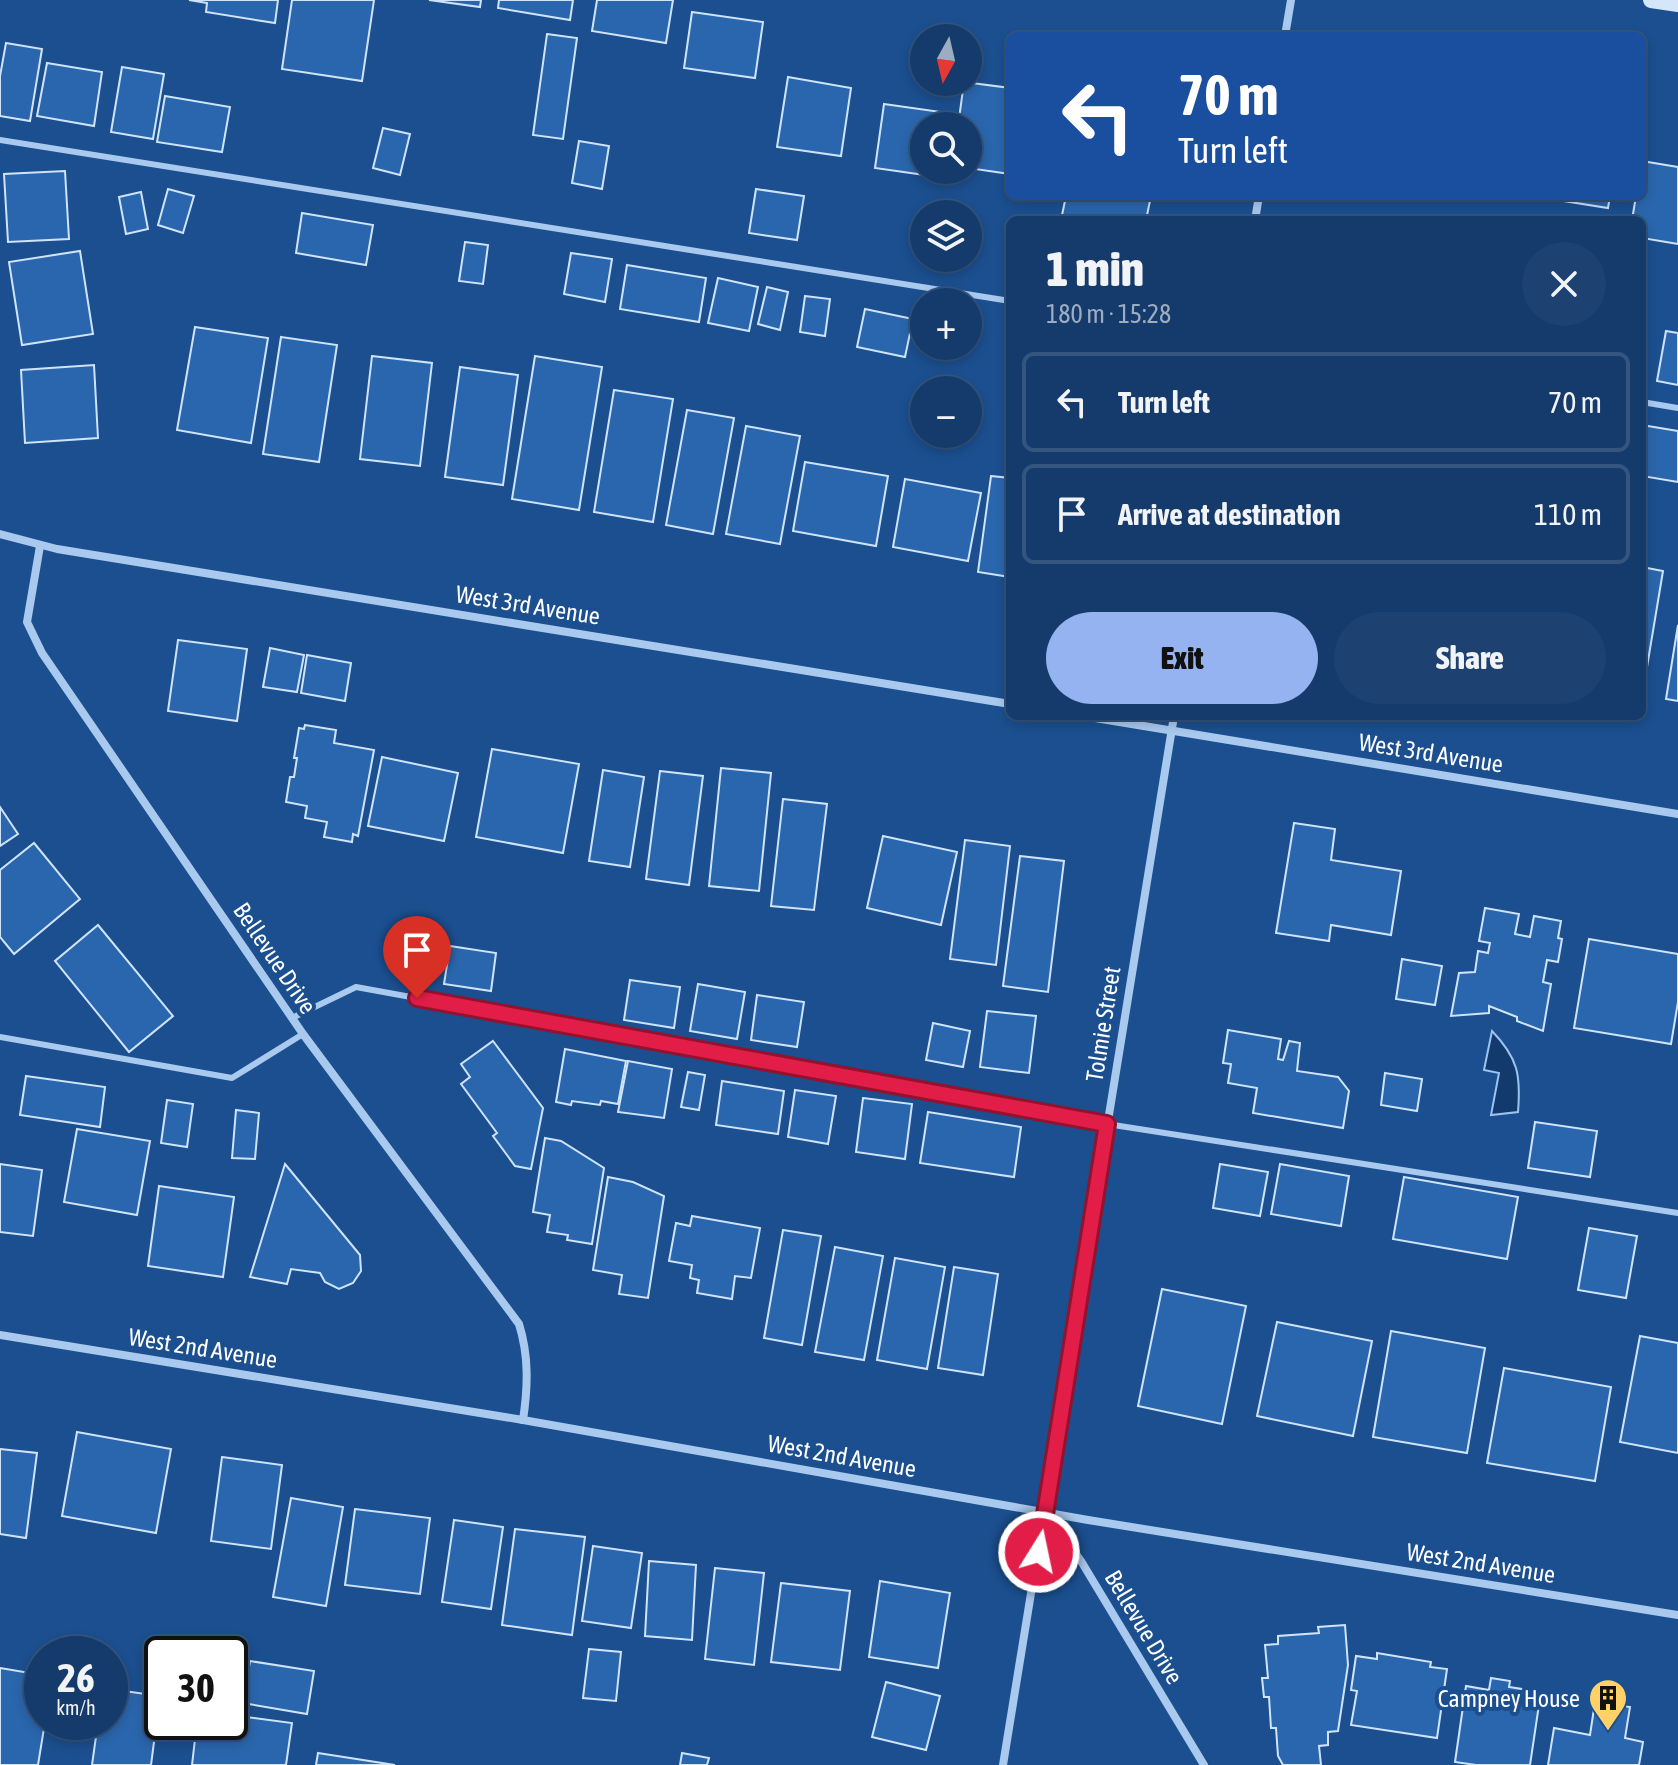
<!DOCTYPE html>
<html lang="en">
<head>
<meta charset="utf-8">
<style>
  body { margin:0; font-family:"Asap Condensed",sans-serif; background:#1d4271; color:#f1f3f6; height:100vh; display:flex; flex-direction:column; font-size:30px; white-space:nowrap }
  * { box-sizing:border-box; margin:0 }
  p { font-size:26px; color:#9dadc1 }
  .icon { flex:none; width:44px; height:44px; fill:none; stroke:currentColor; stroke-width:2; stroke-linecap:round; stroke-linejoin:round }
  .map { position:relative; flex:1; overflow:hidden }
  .sheet { position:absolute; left:1006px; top:216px; width:640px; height:504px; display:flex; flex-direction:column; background:#143b6b; border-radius:12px; box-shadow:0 4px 12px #0003,0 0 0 2px #33557e }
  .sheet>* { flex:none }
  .top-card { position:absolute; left:1006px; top:32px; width:640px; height:168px; border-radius:12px; box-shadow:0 4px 12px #0003,0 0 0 2px #33557e; background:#1a4fa0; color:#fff; overflow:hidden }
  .needle { width:52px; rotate:188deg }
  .tools { position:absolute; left:910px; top:24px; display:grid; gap:16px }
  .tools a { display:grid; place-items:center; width:72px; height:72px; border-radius:50%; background:#143b6b; box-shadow:0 4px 12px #0003,0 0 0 2px #33557e; font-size:40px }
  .speed { position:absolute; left:24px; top:1636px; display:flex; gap:16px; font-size:40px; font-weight:700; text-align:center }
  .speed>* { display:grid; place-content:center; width:104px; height:104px; border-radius:50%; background:#143b6b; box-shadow:0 4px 12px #0003,0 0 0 2px #33557e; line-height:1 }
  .speed small { font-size:20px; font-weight:400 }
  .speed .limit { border:4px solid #111; border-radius:12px; background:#fff; color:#111 }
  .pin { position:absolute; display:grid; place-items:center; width:68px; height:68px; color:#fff; margin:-82px -34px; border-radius:50% 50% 50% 0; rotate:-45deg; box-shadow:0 0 8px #0007 }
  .pin .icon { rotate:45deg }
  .me { position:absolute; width:88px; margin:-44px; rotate:10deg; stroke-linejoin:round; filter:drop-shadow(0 0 6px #0008) }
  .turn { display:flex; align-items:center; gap:28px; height:168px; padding:0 40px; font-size:36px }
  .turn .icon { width:104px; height:104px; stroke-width:2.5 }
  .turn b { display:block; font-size:56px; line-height:68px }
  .round { display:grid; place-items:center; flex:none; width:84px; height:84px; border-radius:42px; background:#1d4271 }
  .summary { display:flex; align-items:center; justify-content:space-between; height:136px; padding:0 40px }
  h1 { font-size:48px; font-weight:800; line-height:60px }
  .action { display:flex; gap:16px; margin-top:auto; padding:16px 40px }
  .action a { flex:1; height:92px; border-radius:48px; background:#95b2f1; color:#111; font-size:32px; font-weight:800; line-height:92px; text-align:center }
  .action a+a { background:#1d4271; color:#f1f3f6 }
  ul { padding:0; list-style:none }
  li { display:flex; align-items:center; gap:24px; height:100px; margin:0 16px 12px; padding:0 24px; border:4px solid #33557e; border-radius:12px }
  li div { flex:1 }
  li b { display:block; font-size:30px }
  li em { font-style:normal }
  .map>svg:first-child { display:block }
</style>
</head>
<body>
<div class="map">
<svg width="1678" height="1765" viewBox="0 0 1678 1765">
  <rect width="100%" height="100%" fill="#1b4f8f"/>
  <path fill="#123a6d" stroke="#9cc4f0" stroke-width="2" d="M1492,1031c26,27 29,44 26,81l-27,3 8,-42 -15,-3z"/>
  <g fill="#2a66ad" stroke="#cfe3fa" stroke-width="2">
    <path d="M189,0h89l-3,23 -69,-11 1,-9z"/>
    <path d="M292,0h82l-12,81 -80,-12z"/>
    <path d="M429,0h52l-1,7z"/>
    <path d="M499,0h74l-3,20 -72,-12z"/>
    <path d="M597,0h76l-7,43 -74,-12z"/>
    <path d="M692,12l71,10 -8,56 -71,-10z"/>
    <path d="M547,34l30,4 -14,101 -30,-4z"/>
    <path d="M6,43l36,6 -12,72 -30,-5v-40z"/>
    <path d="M47,63l55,9 -8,54 -57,-10z"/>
    <path d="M122,67l42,7 -11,65 -42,-7z"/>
    <path d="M788,77l63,11 -10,68 -64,-9z"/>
    <path d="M964,82l46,6v86l-42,-6v-42h-10z"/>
    <path d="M165,96l65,11 -8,45 -65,-10z"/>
    <path d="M884,104l64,9 -2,13h-22v44h16l-1,7 -64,-9z"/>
    <path d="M383,128l27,6 -10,41 -27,-7z"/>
    <path d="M579,141l30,5 -7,43 -30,-6z"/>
    <path d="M1642,161l36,6v77l-36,-6v-18h-10l4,-24h6z"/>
    <path d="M65,171l4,68 -61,3 -4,-68z"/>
    <path d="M168,189l26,7 -11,37 -25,-8z"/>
    <path d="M756,189l48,7 -7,44 -48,-7z"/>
    <path d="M141,192l7,37 -22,5 -7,-37z"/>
    <path d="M1066,196h85l-5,24h-85z"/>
    <path d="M1532,196h78l-2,12z"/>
    <path d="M302,213l71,12 -7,40 -70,-12z"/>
    <path d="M465,242l23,3 -5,39 -24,-3z"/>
    <path d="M80,251l13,83 -71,11 -13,-83z"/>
    <path d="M571,253l41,6 -7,43 -41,-8z"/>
    <path d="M627,265l79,13 -7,44 -79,-13z"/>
    <path d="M718,278l40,9 -9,44 -41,-8z"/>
    <path d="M767,287l21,5 -8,38 -22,-6z"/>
    <path d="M805,296l25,3 -5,37 -25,-4z"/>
    <path d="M865,309l48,10 -8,38 -48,-10z"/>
    <path d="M195,327l73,11 -17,105 -74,-13z"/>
    <path d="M1666,331l12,2v52l-21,-4z"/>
    <path d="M281,337l56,8 -18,117 -56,-8z"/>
    <path d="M372,356l60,7 -12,103 -60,-7z"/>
    <path d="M535,356l67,11 -23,143 -67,-11z"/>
    <path d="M94,365l4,73 -73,5 -4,-73z"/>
    <path d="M460,367l58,8 -15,110 -58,-8z"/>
    <path d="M614,390l59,9 -20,123 -59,-10z"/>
    <path d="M687,410l47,8 -21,116 -47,-9z"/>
    <path d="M1642,425l36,6v51l-36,-6z"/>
    <path d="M746,426l54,10 -20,108 -54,-10z"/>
    <path d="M805,462l83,14 -12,70 -83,-15z"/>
    <path d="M991,476l19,2v99l-32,-5z"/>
    <path d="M905,479l76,14 -13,68 -75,-14z"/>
    <path d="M1642,567l21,4 -19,114 -2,-1z"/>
    <path d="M1678,625v76l-12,-2z"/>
    <path d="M178,640l69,9 -10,72 -69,-10z"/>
    <path d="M270,648l34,7 -7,37 -34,-5z"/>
    <path d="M307,655l44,8 -6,38 -44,-8z"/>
    <path d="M305,725l31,5 -2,13 40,7 -16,86 -5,-2 -1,8 -28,-5 3,-15 -22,-4 2,-12 -21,-4 4,-25h4l3,-19h-3l5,-30 5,1z"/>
    <path d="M492,749l87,15 -16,89 -87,-16z"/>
    <path d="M382,757l76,16 -14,68 -76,-15z"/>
    <path d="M721,768l50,5 -12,118 -50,-5z"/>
    <path d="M603,770l41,7 -14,90 -41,-6z"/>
    <path d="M660,771l43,5 -14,109 -43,-6z"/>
    <path d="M783,799l44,5 -13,106 -43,-4z"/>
    <path d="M0,807l18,27 -18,12z"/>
    <path d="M1294,823l41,6 -4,31 70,11 -10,64 -60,-10 -2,16 -53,-8z"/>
    <path d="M883,836l74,16 -16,73 -74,-17z"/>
    <path d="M965,840l45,6 -14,119 -46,-6z"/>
    <path d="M34,843l46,56 -66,55 -14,-17v-67z"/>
    <path d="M1020,856l44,5 -16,131 -45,-6z"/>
    <path d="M1485,908l34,6 -4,20 15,3 4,-21 27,5 -3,17 4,1 -4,23 -11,-2 -4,22 8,2 -8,47 -26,-10v-4l-28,-11v7l-38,3 8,-43 16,-1 3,-21 10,2 2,-10 -11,-2z"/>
    <path d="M98,925l75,91 -44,36 -74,-91z"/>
    <path d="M1589,939l89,15v48l-7,42 -97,-16z"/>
    <path d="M450,946l46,7 -5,38 -47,-7z"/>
    <path d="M1402,959l40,7 -7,39 -39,-6z"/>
    <path d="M630,980l50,7 -6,41 -50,-8z"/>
    <path d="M698,984l47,8 -8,47 -47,-8z"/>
    <path d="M757,995l47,7 -7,45 -46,-7z"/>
    <path d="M987,1011l49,5 -7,57 -49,-6z"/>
    <path d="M933,1023l37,8 -7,36 -37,-7z"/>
    <path d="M1228,1030l53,9 -3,20 5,1 6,-19 11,2 -3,28 41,6 11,14 -6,37 -90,-15 4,-25 -29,-5 3,-19 -8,-1z"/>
    <path d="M493,1041l50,67 -12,61 -16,-3 -22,-30 4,-3 -36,-49 9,-7 -9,-13z"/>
    <path d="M565,1049l61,12 -8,43 -17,-3 -1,4 -28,-4 -1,4 -15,-3z"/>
    <path d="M628,1061l44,8 -8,49 -46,-6z"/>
    <path d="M688,1072l17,3 -6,35 -18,-3z"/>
    <path d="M1385,1073l37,6 -5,32 -36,-6z"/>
    <path d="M26,1076l79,11 -5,40 -80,-12z"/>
    <path d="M722,1081l62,10 -6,43 -62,-9z"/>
    <path d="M795,1090l41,6 -8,48 -40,-7z"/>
    <path d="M863,1098l49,6 -7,55 -49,-7z"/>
    <path d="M167,1100l26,4 -6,43 -26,-4z"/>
    <path d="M236,1110l23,3 -4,46 -23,-1z"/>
    <path d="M928,1112l93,15 -7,50 -94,-14z"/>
    <path d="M1535,1122l62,9 -7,46 -62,-9z"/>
    <path d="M77,1129l73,12 -13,74 -73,-13z"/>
    <path d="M545,1138l16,3 43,27 -12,76 -25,-4 1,-5 -21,-3 3,-17 -17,-3z"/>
    <path d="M0,1164l42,6 -9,66 -33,-4z"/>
    <path d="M285,1164l75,91 1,16 -8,12 -14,6 -14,-7 -5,-9 -29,-4 -4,15 -37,-7z"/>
    <path d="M1220,1164l48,8 -8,44 -47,-8z"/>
    <path d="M1280,1164l69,12 -8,50 -70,-12z"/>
    <path d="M608,1177l25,5 31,14 -16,102 -29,-4 3,-19 -29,-5z"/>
    <path d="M1404,1177l114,20 -11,62 -114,-20z"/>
    <path d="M159,1186l75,11 -11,80 -75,-11z"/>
    <path d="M692,1216l68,12 -9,50 -16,-2 -3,23 -35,-6 2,-13 -9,-2 2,-13 -23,-4 7,-38 14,3z"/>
    <path d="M1589,1228l48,8 -11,62 -48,-8z"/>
    <path d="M783,1230l38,6 -19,109 -38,-7z"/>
    <path d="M835,1247l48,9 -19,104 -49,-8z"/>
    <path d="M895,1258l50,9 -18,102 -50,-9z"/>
    <path d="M954,1267l44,7 -15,101 -45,-7z"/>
    <path d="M1162,1289l84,17 -24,118 -84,-18z"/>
    <path d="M1277,1322l95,19 -19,95 -96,-20z"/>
    <path d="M1391,1331l94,17 -18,105 -94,-16z"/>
    <path d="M1640,1336l38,7v110l-58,-11z"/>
    <path d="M1504,1368l107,19 -16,94 -108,-18z"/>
    <path d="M77,1432l94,17 -15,84 -94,-17z"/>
    <path d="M0,1449l37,4 -11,85 -26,-4z"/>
    <path d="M222,1457l60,8 -11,84 -60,-8z"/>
    <path d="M291,1498l52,9 -17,99 -53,-9z"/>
    <path d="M355,1509l75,9 -10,76 -75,-9z"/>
    <path d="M454,1520l49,7 -12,82 -49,-7z"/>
    <path d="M515,1529l70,8 -13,98 -70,-10z"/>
    <path d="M593,1546l49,7 -11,75 -49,-7z"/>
    <path d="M649,1561l47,4 -4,75 -47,-4z"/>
    <path d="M715,1568l49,5 -10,92 -49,-6z"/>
    <path d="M880,1581l70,12 -12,75 -69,-11z"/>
    <path d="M781,1583l69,8 -10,79 -69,-8z"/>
    <path d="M1345,1625l3,40 -10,66 -10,1v13l-9,1 2,19h-38l-5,-9 -2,-28h-5l-2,-31h-5l-2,-19h6l-3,-33 13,-1v-8l41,-3 -1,-6z"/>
    <path d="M589,1649l32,3 -5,49 -33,-3z"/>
    <path d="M1377,1653l54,9 -1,5 17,2 -10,69 -86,-13 6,-34 -6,-1 5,-34 21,3z"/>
    <path d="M250,1661l64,10 -7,43 -64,-11z"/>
    <path d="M0,1668l42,7v47h3l-7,43h-38z"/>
    <path d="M1491,1678l19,3 -1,6 26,4 -1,6 6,1 -10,67h-54l-21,-3 11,-76 23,4z"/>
    <path d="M886,1682l54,14 -14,54 -54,-13z"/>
    <path d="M110,1689l50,7 -9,69h-59l6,-43h12z"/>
    <path d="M1595,1702l35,5 -5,31 18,4 -4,23h-91l6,-37 36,7z"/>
    <path d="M230,1715l62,8 -6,42h-94l5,-43h33z"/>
    <path d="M318,1753l77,12h-79z"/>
    <path d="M682,1753l27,5 -2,7h-27z"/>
  </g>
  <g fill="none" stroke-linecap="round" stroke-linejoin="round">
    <g stroke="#a9c9ee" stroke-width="6">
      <path d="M0,140l1010,161"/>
      <path d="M1642,402l36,6"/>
      <path d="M292,1018l64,-31 751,137 571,89"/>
      <path d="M0,1037l232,41 71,-44"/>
    </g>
    <g stroke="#a9c9ee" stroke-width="8">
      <path d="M1285,36l6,-36"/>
      <path d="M1255,220l4,-24"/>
      <path d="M0,534l57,15 953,155"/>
      <path d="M40,546l-13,76 15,31 261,381 216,290c10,32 9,63 4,96"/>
      <path d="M1083,716l595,98"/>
      <path d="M0,1335l523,85 565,100 590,95"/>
      <path d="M1046,1513l35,48 123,204"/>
      <path d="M1003,1765l171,-1049"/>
    </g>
    <path stroke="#d6e6fa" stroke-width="16" d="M1651,0l27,4"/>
  </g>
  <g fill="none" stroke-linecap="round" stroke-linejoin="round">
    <g stroke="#92132f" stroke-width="20">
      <path id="route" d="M417,998l690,126 -68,428"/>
    </g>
    <use href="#route" stroke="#e11d48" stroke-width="14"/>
  </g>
  <defs>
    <g id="building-pin" transform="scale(2)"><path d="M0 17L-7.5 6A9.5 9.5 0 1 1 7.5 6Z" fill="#ffd166" stroke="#1b4f8f"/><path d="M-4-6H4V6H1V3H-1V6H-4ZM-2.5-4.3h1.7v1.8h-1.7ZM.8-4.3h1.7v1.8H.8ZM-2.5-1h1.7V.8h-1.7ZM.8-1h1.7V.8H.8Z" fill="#111"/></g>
  </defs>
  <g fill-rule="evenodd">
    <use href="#building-pin" x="1608" y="1698"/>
  </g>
  <g text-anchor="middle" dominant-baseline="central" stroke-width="8" stroke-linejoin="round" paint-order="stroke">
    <g font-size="24" fill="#fff" stroke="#1b4f8f">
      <text transform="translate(528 605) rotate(9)">West 3rd Avenue</text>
      <text transform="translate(1431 753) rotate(9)">West 3rd Avenue</text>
      <text transform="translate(275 958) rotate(56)">Bellevue Drive</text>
      <text transform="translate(1103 1024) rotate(-81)">Tolmie Street</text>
      <text transform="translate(203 1348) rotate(9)">West 2nd Avenue</text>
      <text transform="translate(842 1456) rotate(10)">West 2nd Avenue</text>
      <text transform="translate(1481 1563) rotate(9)">West 2nd Avenue</text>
      <text transform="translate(1144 1627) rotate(59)">Bellevue Drive</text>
    </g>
    <g font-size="24" fill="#fff" stroke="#1b4f8f" text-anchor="end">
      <text x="1580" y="1698">Campney House</text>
    </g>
  </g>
</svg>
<div class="tools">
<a><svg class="needle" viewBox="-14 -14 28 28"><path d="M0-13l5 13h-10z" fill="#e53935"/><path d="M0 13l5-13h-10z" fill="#9dadc1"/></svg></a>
<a><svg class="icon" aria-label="search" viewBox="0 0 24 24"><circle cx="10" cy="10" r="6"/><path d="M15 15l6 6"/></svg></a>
<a><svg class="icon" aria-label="layers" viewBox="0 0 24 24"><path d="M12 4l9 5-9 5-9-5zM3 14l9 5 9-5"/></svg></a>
<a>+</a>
<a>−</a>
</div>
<div class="speed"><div>26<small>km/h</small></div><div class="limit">30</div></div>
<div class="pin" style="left:417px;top:998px;background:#d93025"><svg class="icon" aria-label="arrive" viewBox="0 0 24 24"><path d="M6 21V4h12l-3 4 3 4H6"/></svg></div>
<svg class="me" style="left:1039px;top:1552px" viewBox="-20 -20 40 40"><circle r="17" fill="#e11d48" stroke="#fff" stroke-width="3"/><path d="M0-11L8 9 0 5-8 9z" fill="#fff"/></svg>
<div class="top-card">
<div class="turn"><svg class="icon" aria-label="left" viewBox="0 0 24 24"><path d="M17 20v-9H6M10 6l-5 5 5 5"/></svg><div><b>70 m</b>Turn left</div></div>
</div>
<section class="sheet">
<div class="summary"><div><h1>1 min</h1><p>180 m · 15:28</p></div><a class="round"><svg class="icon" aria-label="close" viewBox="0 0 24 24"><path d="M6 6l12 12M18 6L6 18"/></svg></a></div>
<ul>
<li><svg class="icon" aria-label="left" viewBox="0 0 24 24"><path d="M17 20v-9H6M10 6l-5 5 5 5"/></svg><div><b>Turn left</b></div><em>70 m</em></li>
<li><svg class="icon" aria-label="arrive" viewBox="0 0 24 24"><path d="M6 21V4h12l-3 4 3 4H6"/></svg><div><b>Arrive at destination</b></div><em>110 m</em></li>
</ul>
<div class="action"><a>Exit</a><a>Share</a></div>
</section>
</div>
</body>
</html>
